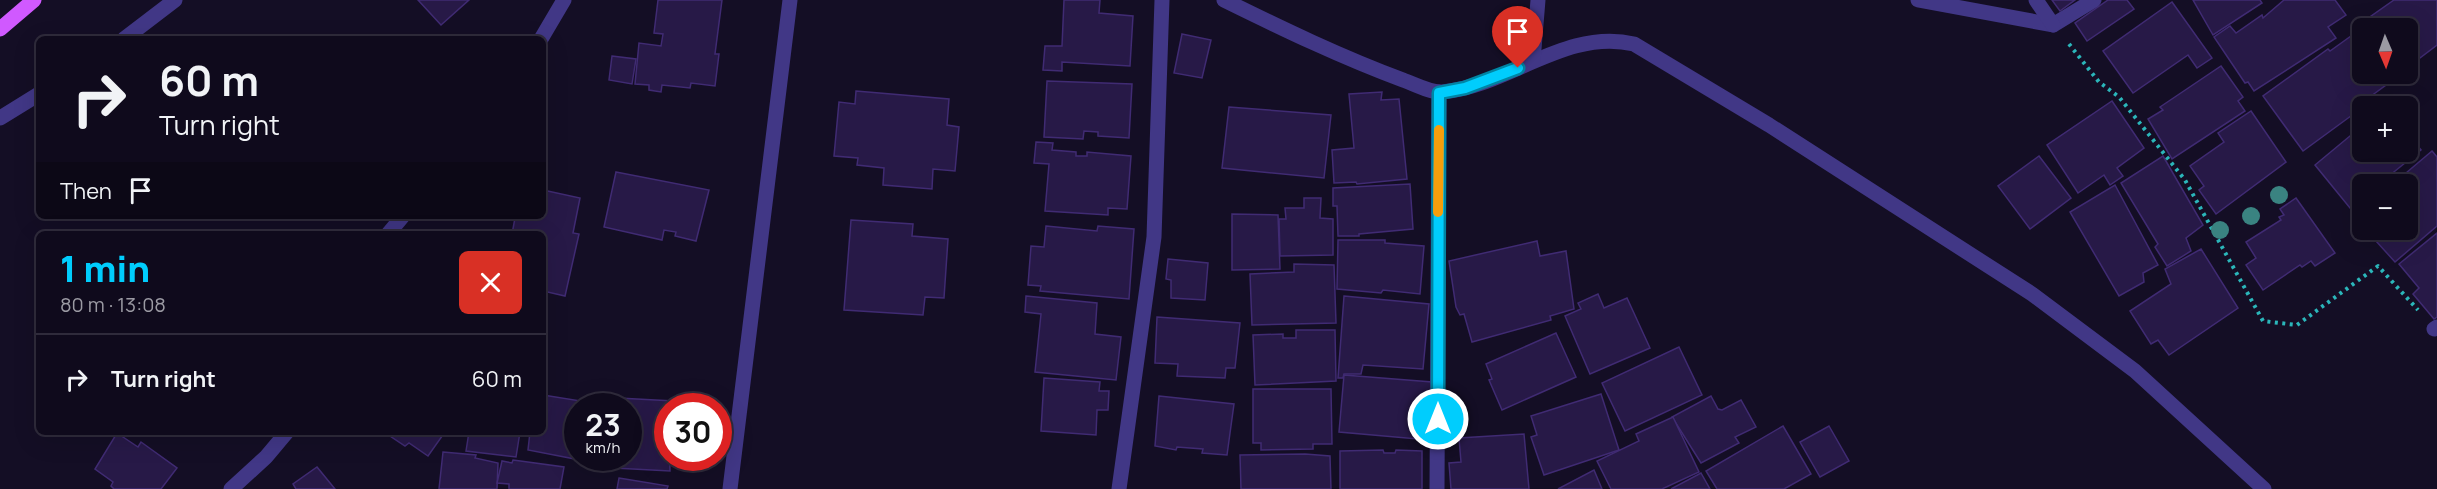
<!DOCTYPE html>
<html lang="en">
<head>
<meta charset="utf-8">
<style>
  body { margin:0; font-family:Manrope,sans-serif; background:#181325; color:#f1f3f6; height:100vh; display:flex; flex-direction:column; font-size:22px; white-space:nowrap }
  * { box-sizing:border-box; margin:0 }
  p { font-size:20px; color:#9b9aa3 }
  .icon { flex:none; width:33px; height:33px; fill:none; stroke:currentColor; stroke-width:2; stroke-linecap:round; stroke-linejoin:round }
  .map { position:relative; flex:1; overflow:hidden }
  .sheet { position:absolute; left:36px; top:231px; width:510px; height:204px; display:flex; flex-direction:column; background:#0f0a1c; border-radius:9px; box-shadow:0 6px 24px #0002,0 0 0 2px #2f2b3b }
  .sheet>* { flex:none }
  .banner { position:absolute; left:36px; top:36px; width:510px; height:183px; border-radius:9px; box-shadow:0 6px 24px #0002,0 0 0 2px #2f2b3b; background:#0f0a1c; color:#f1f3f6; overflow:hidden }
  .needle { width:39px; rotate:178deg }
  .fabs { position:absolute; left:2352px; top:18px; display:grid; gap:12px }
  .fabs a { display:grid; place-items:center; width:66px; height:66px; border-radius:9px; background:#0f0a1c; box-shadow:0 6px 24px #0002,0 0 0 2px #2f2b3b; font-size:30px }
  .speed { position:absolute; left:564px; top:393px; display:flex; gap:12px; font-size:30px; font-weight:700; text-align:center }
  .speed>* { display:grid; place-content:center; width:78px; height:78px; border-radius:50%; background:#0f0a1c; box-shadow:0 6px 24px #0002,0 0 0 2px #2f2b3b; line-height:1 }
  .speed small { font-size:15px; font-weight:400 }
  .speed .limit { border:9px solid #d22; background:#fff; color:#111 }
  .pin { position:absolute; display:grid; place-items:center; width:51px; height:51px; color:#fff; margin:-62px -26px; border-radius:50% 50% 50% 0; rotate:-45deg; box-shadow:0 0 6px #0007 }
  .pin .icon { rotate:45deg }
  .me { position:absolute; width:66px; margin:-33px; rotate:0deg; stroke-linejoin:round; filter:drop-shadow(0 0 4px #0008) }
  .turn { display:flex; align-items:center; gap:21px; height:126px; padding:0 24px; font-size:27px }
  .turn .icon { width:78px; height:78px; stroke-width:2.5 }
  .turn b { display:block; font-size:42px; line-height:51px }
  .then { display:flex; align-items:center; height:57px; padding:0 24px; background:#0003; gap:12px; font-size:22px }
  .round { display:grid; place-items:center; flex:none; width:63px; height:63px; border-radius:9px; background:#181325 }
  .summary { display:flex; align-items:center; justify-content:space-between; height:102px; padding:0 24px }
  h1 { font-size:36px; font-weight:800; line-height:45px; color:#00cdfd }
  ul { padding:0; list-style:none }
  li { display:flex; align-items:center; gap:18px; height:90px; padding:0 24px; border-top:2px solid #2f2b3b }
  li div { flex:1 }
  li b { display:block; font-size:22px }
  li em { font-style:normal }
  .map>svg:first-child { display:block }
</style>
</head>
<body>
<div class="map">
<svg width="2437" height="489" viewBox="0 0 2437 489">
  <rect width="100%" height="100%" fill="#140e25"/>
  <g fill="#271947" stroke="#402b73" stroke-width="1.5">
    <path d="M418,0h51l-28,25z"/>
    <path d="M658,0h64l-7,54h4l-4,32 -24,-3 -1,5 -28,-3 -1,7 -12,-2v-5l-14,-1 4,-41 22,3 2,-12 -9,-1z"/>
    <path d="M1064,0h36l-1,13 34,3 -3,50 -68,-4v9l-19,-1 2,-24h17z"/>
    <path d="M2052,0h23l-15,11z"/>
    <path d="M2108,0h19l7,9 -47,32 -12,-18z"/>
    <path d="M2193,0h67l2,3 -49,32z"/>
    <path d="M2284,0h51l11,15 -18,12 8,11 -82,53 -6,-9 -3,1 -31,-46 16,-11 6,7 26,-18 1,3z"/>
    <path d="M2394,0h43v45l-29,22v-39h-46v5l-5,-7z"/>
    <path d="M2172,2l40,56 -15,10 -9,-13 -55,38 -30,-42z"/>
    <path d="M1182,34l29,6 -9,38 -28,-5z"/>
    <path d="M2351,36l11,16v22h16l8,11 -19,14 3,3 -67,49 -40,-55 65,-47 2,2z"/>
    <path d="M612,56l24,3 -4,25 -23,-4z"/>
    <path d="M2221,66l22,31 -5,4 7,10 -73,48 -24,-40 15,-9 -3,-3z"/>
    <path d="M1047,81l85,3 -3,54 -31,-2v-4l-14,-1 -1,8 -39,-2z"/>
    <path d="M856,91l93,8 -2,26 12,2 -4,44 -22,-2 -1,20 -49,-4 1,-17 -27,-3 1,-7 -24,-2 5,-54 16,2z"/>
    <path d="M1382,92l-1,8 18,-1 8,80 -50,5 -1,-2 -22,1 -2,-33 22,-2 -5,-54z"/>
    <path d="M2112,101l32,47 -27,20 6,8 -13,9 -6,-10 -26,18 -31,-48z"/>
    <path d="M1229,107l102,8 -7,63 -102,-10z"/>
    <path d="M2251,111l35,51 -70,52 -17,-24 5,-4 -14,-20 34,-24 -6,-9z"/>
    <path d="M2362,126v26h46v-18l13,16 -42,34h-17v14l-12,10 -35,-43z"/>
    <path d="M1036,142l17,1 -1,7 24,2v4h11v-4l44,4 -4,53 -19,-1v7l-63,-4 4,-47 -15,-1z"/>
    <path d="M2432,151l5,6v69l-42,36 -29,-32h42v-46h-15z"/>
    <path d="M2039,156l32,42 -41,31 -32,-43z"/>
    <path d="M2163,156l40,69 -17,13 5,13 -24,15 -12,-19 3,-3 -37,-61z"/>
    <path d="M616,172l93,18 -13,51 -21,-5 1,-4 -12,-2 -2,10 -58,-13z"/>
    <path d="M1410,184l3,45 -54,5v2h-21l-1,-30h-4v-18z"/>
    <path d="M2115,185l43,80 -15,8 1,9 -25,14 -49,-84z"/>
    <path d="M543,190l37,8 -7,35 6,1 -14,62 -22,-5v-57h-31l3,-16 10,2 1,-4h17z"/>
    <path d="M1304,198h17l-1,20 13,1v36l-53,1 -1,-37h7l-1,-11h19z"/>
    <path d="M2296,198l39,55 -20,13 -4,-5 -9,6 -2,-2 -37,25 -17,-25 10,-7 -10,-16 35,-22 -2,-3 5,-2 -4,-6z"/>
    <path d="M1232,214l46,1 2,54 -48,1z"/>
    <path d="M851,220l62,4 -1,12 36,3 -4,59 -19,-1 -2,18 -79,-5z"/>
    <path d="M1046,226l51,5 1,-5 36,3 -5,70 -89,-8 1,-5 -13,-1 3,-39 13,1z"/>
    <path d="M2437,233v84l-3,2 -21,-25 6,-6 -20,-24z"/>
    <path d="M1338,240h47v3l39,3 -4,48 -37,-4 -2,3 -44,-4z"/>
    <path d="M1537,241l3,15 26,-5 8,58 -24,7 1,4 -79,22 -8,-28 -4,1 -4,-8 -7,-46z"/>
    <path d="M2201,249l37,59 -69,47 -11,-15 -7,4 -21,-33 41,-27 -6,-15z"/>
    <path d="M1168,259l40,4 -3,37 -34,-2v-18l-5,-1z"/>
    <path d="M1294,264l40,1 2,58 -84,2 -2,-51 44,-2z"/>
    <path d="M1598,294l6,14 23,-10 23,50 -60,26 -25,-58 16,-7 -3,-6z"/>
    <path d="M1026,296l71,7 -2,31 26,3 -5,43 -81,-8 6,-58 -16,-2z"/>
    <path d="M1344,296l85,8 -6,65 -60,-4 -2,9h-17l-1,4h-5z"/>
    <path d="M1157,317l83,6 -5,45h-9l-1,10 -48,-2 1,-12 -23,-1z"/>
    <path d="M1296,330h39l1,51 -81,4 -2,-50 30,-1v4h13z"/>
    <path d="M1556,333l20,44 -74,33 -13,-30 3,-1 -6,-15z"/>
    <path d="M1679,347l23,48 -77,36 -23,-48z"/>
    <path d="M1344,375l88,7 -3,58 -90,-8z"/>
    <path d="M1044,378l56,4 -1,9h10l-1,19h-11l-1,25 -55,-4z"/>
    <path d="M1253,389h78l1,55h-19v5l-52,1v-7h-8z"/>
    <path d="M1601,394l18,56 -75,25 -13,-38 6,-2 -6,-19z"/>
    <path d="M543,395l38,6 -1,5h-2l-3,53 -47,-9 2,-18h13z"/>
    <path d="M1159,396l75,8 -7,51 -25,-2 1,-4 -26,-2 -1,3 -21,-4z"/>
    <path d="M1711,396l7,13 4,1 19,-10 15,27 -21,10 4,6 -38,20 -29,-46z"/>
    <path d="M618,398l56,3v5h-6l2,65 -56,-3 1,-10h13v-52h-10z"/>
    <path d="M1673,417l26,55 -37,17h-51l-14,-28 42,-20 -3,-7z"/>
    <path d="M1783,426l28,48 -27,15h-67l-11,-18z"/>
    <path d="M1829,426l20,35 -29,16 -20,-35z"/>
    <path d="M384,432h61l-17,24 -19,-13 -4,3z"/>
    <path d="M469,432h51l-4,25 -50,-6z"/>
    <path d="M117,433l21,14 3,-5 36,26 -16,21h-47l-3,-3 2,-4 -18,-13z"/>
    <path d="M1524,434l5,55h-78l-2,-26 12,-1 -2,-24z"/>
    <path d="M1383,450l1,3h11l1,-3 26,1v38h-82v-38z"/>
    <path d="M443,452l33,3 -1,3 23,5 -1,26h-58z"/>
    <path d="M1305,454l25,2 1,33h-90l-1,-34z"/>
    <path d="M513,460l51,7 -4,22h-51v-5l-12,-1 5,-22 10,2z"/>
    <path d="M317,467l18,22h-39l-3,-5z"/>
    <path d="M1594,470l8,19h-44z"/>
    <path d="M1701,473l9,16h-39z"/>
    <path d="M619,478l49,8 -1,3h-50z"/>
  </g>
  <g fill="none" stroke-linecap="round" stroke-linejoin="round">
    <path stroke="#2bb6ba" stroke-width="4" stroke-dasharray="3 4.5" stroke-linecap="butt" d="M2069,44l30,38 20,15 66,83 78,141 34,4 81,-59 40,44"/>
    <g stroke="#413786" stroke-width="15">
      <path d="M1224,0c59,29 117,57 179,80 11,4 28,13 39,12 67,-6 123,-64 192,-48l135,81 263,169 103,77 129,118"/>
      <path d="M1918,0l135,25 41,-25"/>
      <path d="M2036,0l17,25"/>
      <path d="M124,39l51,-39"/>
      <path d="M541,39l23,-39"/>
      <path d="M1533,61l5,-61"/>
      <path d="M0,118l39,-24"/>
      <path d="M388,234l15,-18"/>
      <path d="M2434,329l3,-2"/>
      <path d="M231,489l35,-32 21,-25"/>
      <path d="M730,489l60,-489"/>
      <path d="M1119,489l35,-252 8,-237"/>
      <path d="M1437,489l2,-397"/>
    </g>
    <path stroke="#d059ff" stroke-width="15" d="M0,29l34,-29"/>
  </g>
  <g fill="#3a8381">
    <circle cx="2279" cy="195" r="9"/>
    <circle cx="2251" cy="216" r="9"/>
    <circle cx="2220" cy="230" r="9"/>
  </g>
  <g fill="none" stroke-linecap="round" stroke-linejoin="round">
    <g stroke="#0085a4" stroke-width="15">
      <path id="route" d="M1438,419l1,-326 26,-5 53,-20"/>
    </g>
    <use href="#route" stroke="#00cdfd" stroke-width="10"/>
    <path stroke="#f59e0b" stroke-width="10" d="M1438,212l1,-82"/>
  </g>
</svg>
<div class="fabs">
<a><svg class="needle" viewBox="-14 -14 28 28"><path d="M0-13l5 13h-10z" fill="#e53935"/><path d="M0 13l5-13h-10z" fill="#9b9aa3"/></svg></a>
<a>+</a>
<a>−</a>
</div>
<div class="speed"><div>23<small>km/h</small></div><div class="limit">30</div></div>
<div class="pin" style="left:1518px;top:68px;background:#d93025"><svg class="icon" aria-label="arrive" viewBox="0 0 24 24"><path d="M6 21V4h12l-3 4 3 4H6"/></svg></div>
<svg class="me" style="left:1438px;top:419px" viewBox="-20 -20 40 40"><circle r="17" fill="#00cdfd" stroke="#fff" stroke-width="3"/><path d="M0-11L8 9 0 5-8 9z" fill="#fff"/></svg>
<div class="banner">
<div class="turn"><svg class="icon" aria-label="right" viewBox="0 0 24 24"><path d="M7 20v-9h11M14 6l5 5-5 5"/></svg><div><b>60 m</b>Turn right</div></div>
<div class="then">Then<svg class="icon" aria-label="arrive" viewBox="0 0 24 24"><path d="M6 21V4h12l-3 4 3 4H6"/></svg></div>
</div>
<section class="sheet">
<div class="summary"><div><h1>1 min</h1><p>80 m · 13:08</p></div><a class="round" style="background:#d93025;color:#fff"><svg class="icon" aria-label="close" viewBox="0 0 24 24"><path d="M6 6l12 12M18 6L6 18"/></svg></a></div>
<ul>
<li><svg class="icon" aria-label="right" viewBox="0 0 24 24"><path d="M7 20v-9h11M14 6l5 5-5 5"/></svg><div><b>Turn right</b></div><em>60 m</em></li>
</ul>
</section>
</div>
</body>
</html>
